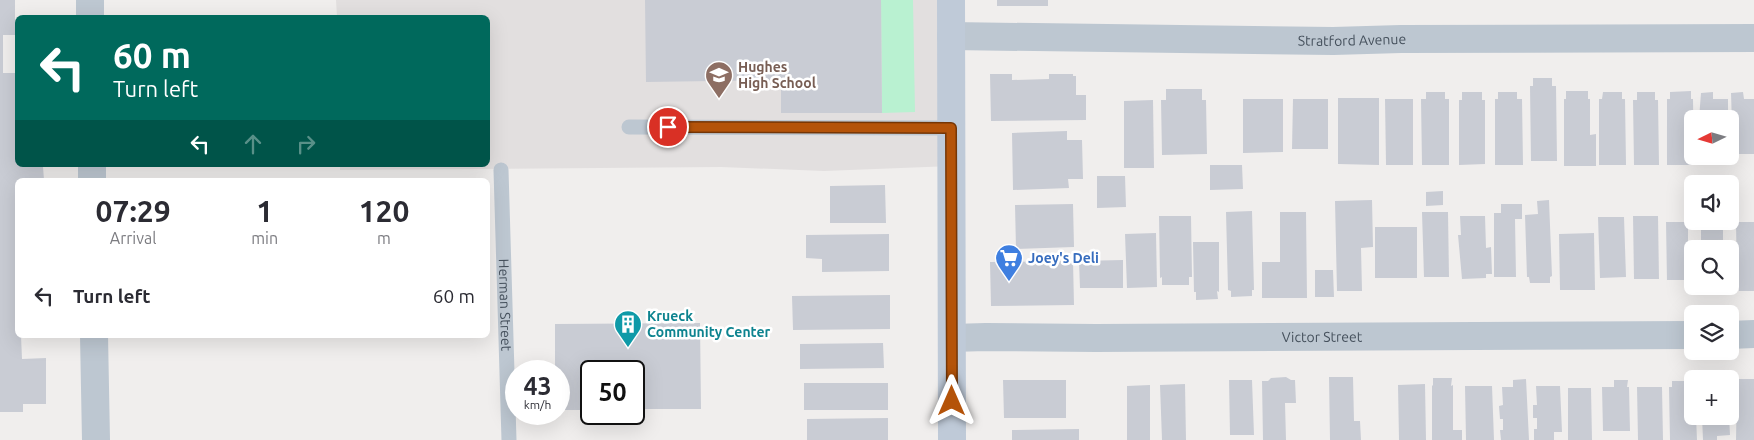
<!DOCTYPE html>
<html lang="en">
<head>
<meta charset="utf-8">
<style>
  body { margin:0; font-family:Ubuntu,sans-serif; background:#f7f7f7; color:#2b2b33; height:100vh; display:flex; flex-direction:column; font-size:19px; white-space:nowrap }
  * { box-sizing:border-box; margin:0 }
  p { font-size:16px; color:#7c7c81 }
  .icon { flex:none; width:28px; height:28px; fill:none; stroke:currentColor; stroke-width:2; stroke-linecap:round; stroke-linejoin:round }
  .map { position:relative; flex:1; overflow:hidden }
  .details { position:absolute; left:15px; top:178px; width:475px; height:160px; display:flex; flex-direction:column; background:#fff; border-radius:8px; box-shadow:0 5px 20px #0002 }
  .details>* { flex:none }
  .hud { position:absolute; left:15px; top:15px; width:475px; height:152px; border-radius:8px; box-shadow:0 5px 20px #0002; background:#00695c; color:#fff; overflow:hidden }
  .needle { width:32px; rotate:265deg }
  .tools { position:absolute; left:1684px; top:110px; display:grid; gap:10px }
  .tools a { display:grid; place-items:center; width:55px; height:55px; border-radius:8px; background:#fff; box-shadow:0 5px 20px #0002; font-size:25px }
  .speed { position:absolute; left:505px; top:360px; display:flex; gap:10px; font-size:25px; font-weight:700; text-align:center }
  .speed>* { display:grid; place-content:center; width:65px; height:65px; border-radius:50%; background:#fff; box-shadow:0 5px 20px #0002; line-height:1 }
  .speed small { font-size:12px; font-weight:400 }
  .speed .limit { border:2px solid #111; border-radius:8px; background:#fff; color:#111 }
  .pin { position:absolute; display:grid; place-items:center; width:42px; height:42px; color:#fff; margin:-21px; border:2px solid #fff; border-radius:50%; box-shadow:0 1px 5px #0007 }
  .me { position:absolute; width:55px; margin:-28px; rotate:0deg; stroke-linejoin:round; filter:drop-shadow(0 0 4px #0008) }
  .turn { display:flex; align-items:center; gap:18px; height:105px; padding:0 15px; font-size:22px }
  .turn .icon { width:65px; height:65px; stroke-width:2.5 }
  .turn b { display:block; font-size:35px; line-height:42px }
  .lanes { display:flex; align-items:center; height:48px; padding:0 15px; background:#0003; justify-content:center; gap:25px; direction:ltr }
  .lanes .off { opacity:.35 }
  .eta { display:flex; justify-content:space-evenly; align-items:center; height:85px; text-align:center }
  .eta b { font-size:30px; font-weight:700; line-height:35px }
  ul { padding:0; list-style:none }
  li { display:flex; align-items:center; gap:15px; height:65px; padding:0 15px }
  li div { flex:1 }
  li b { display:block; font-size:19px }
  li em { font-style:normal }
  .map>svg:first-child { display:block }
</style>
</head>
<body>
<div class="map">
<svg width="1754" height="440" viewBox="0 0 1754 440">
  <rect width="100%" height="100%" fill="#f0eeed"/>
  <path fill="#e2dfdf" d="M336,0h615l1,166 -128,5 -103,-4 -381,3v-5h148v-147l-151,-1z"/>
  <path fill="#b9f1d1" d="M881,0h32l2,112 -33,1z"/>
  <g fill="#c9ccd4">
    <path d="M0,0h15v35h-12v38h15v92l25,2 1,13h-26v155h3l1,24 24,-1v46h-23v8h-23z"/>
    <path d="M645,0h236l1,113h-101v-33l-135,2z"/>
    <rect x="997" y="0" width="51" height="6"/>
    <path d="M990,74h22v6l37,-1v-5h24v2h3v19h10v25l-95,1z"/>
    <path d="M1533,78h19v8h4l1,75h-26l-1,-75h3z"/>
    <path d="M1166,89h36v11h4l1,54 -45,1 -1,-55h5z"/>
    <path d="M1566,91h22v8h2v36l6,-1v32h-32v-67h2z"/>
    <path d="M1691,91v8h2l1,66h-27v-66h3v-7z"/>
    <path d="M1426,92h19v7h4v66h-27l-1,-66h5z"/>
    <path d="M1462,92h20v8h3v64l-26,1v-65h3z"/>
    <path d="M1498,92h19v7h5l1,66h-28v-66h3z"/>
    <path d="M1603,92h19v7h3l1,66h-27v-66h3z"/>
    <path d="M1637,92h18v8h3l1,65h-25l-1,-65h4z"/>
    <path d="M1713,92v7h15v20h-29l2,-26z"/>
    <path d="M1743,92l1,7h10v55h-21l-2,-61z"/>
    <path d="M1338,98h41v67l-41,-1z"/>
    <path d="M1243,99h40v53l-40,1z"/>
    <path d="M1293,99h35v50h-36z"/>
    <path d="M1385,99h28v66h-27z"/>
    <path d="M1153,100l1,68h-30v-67z"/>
    <path d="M1067,131v9h15l1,39h-15l1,9 -56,2 -1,-57z"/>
    <path d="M1210,165h32l1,24 -33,1z"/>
    <path d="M1097,176h28l1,31 -29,1z"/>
    <path d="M885,185l1,38h-56v-37z"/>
    <path d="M1443,191v14l-17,1v-14z"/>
    <path d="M1372,200l1,47 -12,1 1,43h-25l-2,-90z"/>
    <path d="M1549,200l3,76 -2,1v6h-20l-1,-6h-2l-2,-62 13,-1 -1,-13z"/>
    <path d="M1073,204l1,43 -58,2 -1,-44z"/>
    <path d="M1501,204h21v15h-7l1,58h-22v-64h7z"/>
    <path d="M1252,211l2,79h-2v6l-21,1v-6l-3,-1 -2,-78z"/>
    <path d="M1280,212h26l1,86h-45v-36h18z"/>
    <path d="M1422,212h26l1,65h-25z"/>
    <path d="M1159,216h32l1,61h-3v8h-27v-8l-2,1z"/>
    <path d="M1460,216h25l1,32 5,-1 1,27h-6v4l-24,1 -4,-44h3z"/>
    <path d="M1633,216h25l1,63h-25z"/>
    <path d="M1598,217h26l2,60 -26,1z"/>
    <path d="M1666,222h22v26h4v39h-6v-7h-19z"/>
    <path d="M1723,222v27h-22v-26z"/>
    <path d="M1736,222h18v69h-15l-1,-9 -1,1z"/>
    <rect x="1375" y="227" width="42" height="51"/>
    <path d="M1156,233l1,54 -30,1 -2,-54z"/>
    <path d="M1594,233l1,57h-35l-1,-56z"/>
    <path d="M889,234v37l-67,1v-13l-16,-1v-23z"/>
    <path d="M1193,242h26v50l-2,-1 1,8 -22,1v-8h-2z"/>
    <path d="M1123,260v28h-43l-1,-27z"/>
    <path d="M1073,261l1,44 -83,1 -1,-44z"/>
    <path d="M1315,270h18l1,27h-19z"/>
    <path d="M890,295v34l-97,1 -1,-34z"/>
    <path d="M700,323l1,86h-67v-38h-43v39h-32v-39h-4v-47z"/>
    <path d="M883,343l1,25 -84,1v-25z"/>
    <path d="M1286,377l5,3h4l1,23h-11l1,37h-23l-1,-59h6l3,-3z"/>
    <path d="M1329,377h24l1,44h6l1,19h-31z"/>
    <path d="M1433,378h19l-1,8 2,-1v45h9v10h-30v-55l1,1z"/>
    <path d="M1526,379l3,61h-28l-1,-10h3v-11h-3l-1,-13 4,-1 -1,-18h11v-7z"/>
    <path d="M1739,379h15v61h-18l1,-54 2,1z"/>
    <path d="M1003,380h63v38h-62z"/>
    <path d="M1229,380h23l2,55h-24z"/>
    <path d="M1614,380h14l-1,7h2l1,44h-27l-1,-44h12z"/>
    <path d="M1672,381h20v35h4l1,24h-27l-1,-53h3z"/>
    <rect x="804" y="383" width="84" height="27"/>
    <path d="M1185,384l1,56h-24l-2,-55z"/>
    <path d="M1425,384l1,56h-27l-1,-55z"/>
    <path d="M1150,385v55h-23v-54z"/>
    <path d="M1465,386h27l2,54h-28z"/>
    <path d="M1536,386h24l2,46h-8v8h-20v-11h3v-11h-4v-13h4z"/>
    <path d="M1637,387h25l1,53h-25z"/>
    <path d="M1568,388h23l1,52h-24z"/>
    <path d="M1702,416h27l1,19 -13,1v4h-14z"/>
    <path d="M888,418v22h-81v-21z"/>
    <path d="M1079,429v11h-67v-10z"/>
  </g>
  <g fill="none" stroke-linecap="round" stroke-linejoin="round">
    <g stroke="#bdc7d1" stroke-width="15">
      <path d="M629,127l322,1"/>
      <path id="s1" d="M501,170l8,270"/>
    </g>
    <g stroke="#bdc7d1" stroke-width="28">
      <path d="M90,0v18"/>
      <path id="s2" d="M951,36l382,5 68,-2 353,-1"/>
      <path d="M92,165v15"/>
      <path d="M94,335l2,105"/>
      <path d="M1730,335l24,-1"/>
      <path id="s3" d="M952,338l34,-1 110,1 596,-3"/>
    </g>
    <path stroke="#bfcad8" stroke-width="28" d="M951,0l1,440"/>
  </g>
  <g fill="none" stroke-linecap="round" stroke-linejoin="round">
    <g stroke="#753606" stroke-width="12">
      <path id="route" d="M668,127l283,1 1,273"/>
    </g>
    <use href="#route" stroke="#b45309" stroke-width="9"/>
  </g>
  <defs>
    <g id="school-pin" transform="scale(1.4375)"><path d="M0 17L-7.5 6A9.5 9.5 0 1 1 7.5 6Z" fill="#8d6e63" stroke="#fff"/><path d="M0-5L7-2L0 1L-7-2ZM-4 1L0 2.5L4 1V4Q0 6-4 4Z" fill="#fff"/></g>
    <g id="supermarket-pin" transform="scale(1.4375)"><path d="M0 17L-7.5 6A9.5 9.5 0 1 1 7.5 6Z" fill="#3f7fe0" stroke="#fff"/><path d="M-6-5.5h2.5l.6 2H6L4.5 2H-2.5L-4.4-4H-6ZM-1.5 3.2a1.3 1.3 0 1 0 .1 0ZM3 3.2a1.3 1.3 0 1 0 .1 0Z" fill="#fff"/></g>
    <g id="building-pin" transform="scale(1.4375)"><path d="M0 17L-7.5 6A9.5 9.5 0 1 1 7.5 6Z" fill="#0f9aa8" stroke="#fff"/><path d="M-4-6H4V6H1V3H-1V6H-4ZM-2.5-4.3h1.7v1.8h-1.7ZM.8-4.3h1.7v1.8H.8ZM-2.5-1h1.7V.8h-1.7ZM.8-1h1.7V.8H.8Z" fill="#fff"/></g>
  </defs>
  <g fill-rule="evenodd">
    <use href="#school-pin" x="719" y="75"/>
    <use href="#supermarket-pin" x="1009" y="258"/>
    <use href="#building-pin" x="628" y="324"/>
  </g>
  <g text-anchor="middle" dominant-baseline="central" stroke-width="5" stroke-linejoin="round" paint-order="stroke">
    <g font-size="14" fill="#45505c" stroke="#fff">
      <text stroke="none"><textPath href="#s2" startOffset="401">Stratford Avenue</textPath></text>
      <text stroke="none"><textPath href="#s1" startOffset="135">Herman Street</textPath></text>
      <text stroke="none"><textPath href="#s3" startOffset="370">Victor Street</textPath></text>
    </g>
    <g font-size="14" font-weight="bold" fill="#785e54" stroke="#fff" text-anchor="start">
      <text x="738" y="67">Hughes<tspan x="738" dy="16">High School</tspan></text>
    </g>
    <g font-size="14" font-weight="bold" fill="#366cbe" stroke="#fff" text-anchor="start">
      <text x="1028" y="258">Joey's Deli</text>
    </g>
    <g font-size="14" font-weight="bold" fill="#0d838f" stroke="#fff" text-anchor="start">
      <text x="647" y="316">Krueck<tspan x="647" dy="16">Community Center</tspan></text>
    </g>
  </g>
</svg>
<div class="tools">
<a><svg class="needle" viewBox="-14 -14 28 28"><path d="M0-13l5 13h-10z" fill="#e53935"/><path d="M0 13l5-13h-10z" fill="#7c7c81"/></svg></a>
<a><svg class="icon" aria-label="sound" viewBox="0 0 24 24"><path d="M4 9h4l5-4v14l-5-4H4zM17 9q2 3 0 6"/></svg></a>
<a><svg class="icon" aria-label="search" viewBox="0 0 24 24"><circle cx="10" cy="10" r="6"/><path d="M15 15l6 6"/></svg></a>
<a><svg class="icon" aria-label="layers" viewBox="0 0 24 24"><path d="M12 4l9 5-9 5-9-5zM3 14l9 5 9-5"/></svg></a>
<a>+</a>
</div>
<div class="speed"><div>43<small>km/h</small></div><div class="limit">50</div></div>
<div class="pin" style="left:668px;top:127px;background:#d93025"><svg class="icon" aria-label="arrive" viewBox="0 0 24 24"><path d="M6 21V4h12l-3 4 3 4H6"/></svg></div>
<svg class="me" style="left:952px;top:401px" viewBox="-20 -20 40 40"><path d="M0-17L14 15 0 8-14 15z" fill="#b45309" stroke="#fff" stroke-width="4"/></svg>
<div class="hud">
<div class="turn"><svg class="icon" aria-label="left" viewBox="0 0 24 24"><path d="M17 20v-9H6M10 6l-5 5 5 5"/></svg><div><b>60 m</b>Turn left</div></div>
<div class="lanes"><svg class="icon" aria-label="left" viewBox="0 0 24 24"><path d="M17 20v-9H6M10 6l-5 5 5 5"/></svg><svg class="icon off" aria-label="ahead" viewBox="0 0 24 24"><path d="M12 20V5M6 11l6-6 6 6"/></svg><svg class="icon off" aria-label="right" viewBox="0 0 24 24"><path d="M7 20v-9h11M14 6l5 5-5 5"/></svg></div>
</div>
<section class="details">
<div class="eta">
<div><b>07:29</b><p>Arrival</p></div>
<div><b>1</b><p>min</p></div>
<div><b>120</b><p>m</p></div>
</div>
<ul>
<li><svg class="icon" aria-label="left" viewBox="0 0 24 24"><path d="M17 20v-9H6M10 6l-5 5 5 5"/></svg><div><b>Turn left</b></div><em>60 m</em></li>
</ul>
</section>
</div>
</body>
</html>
